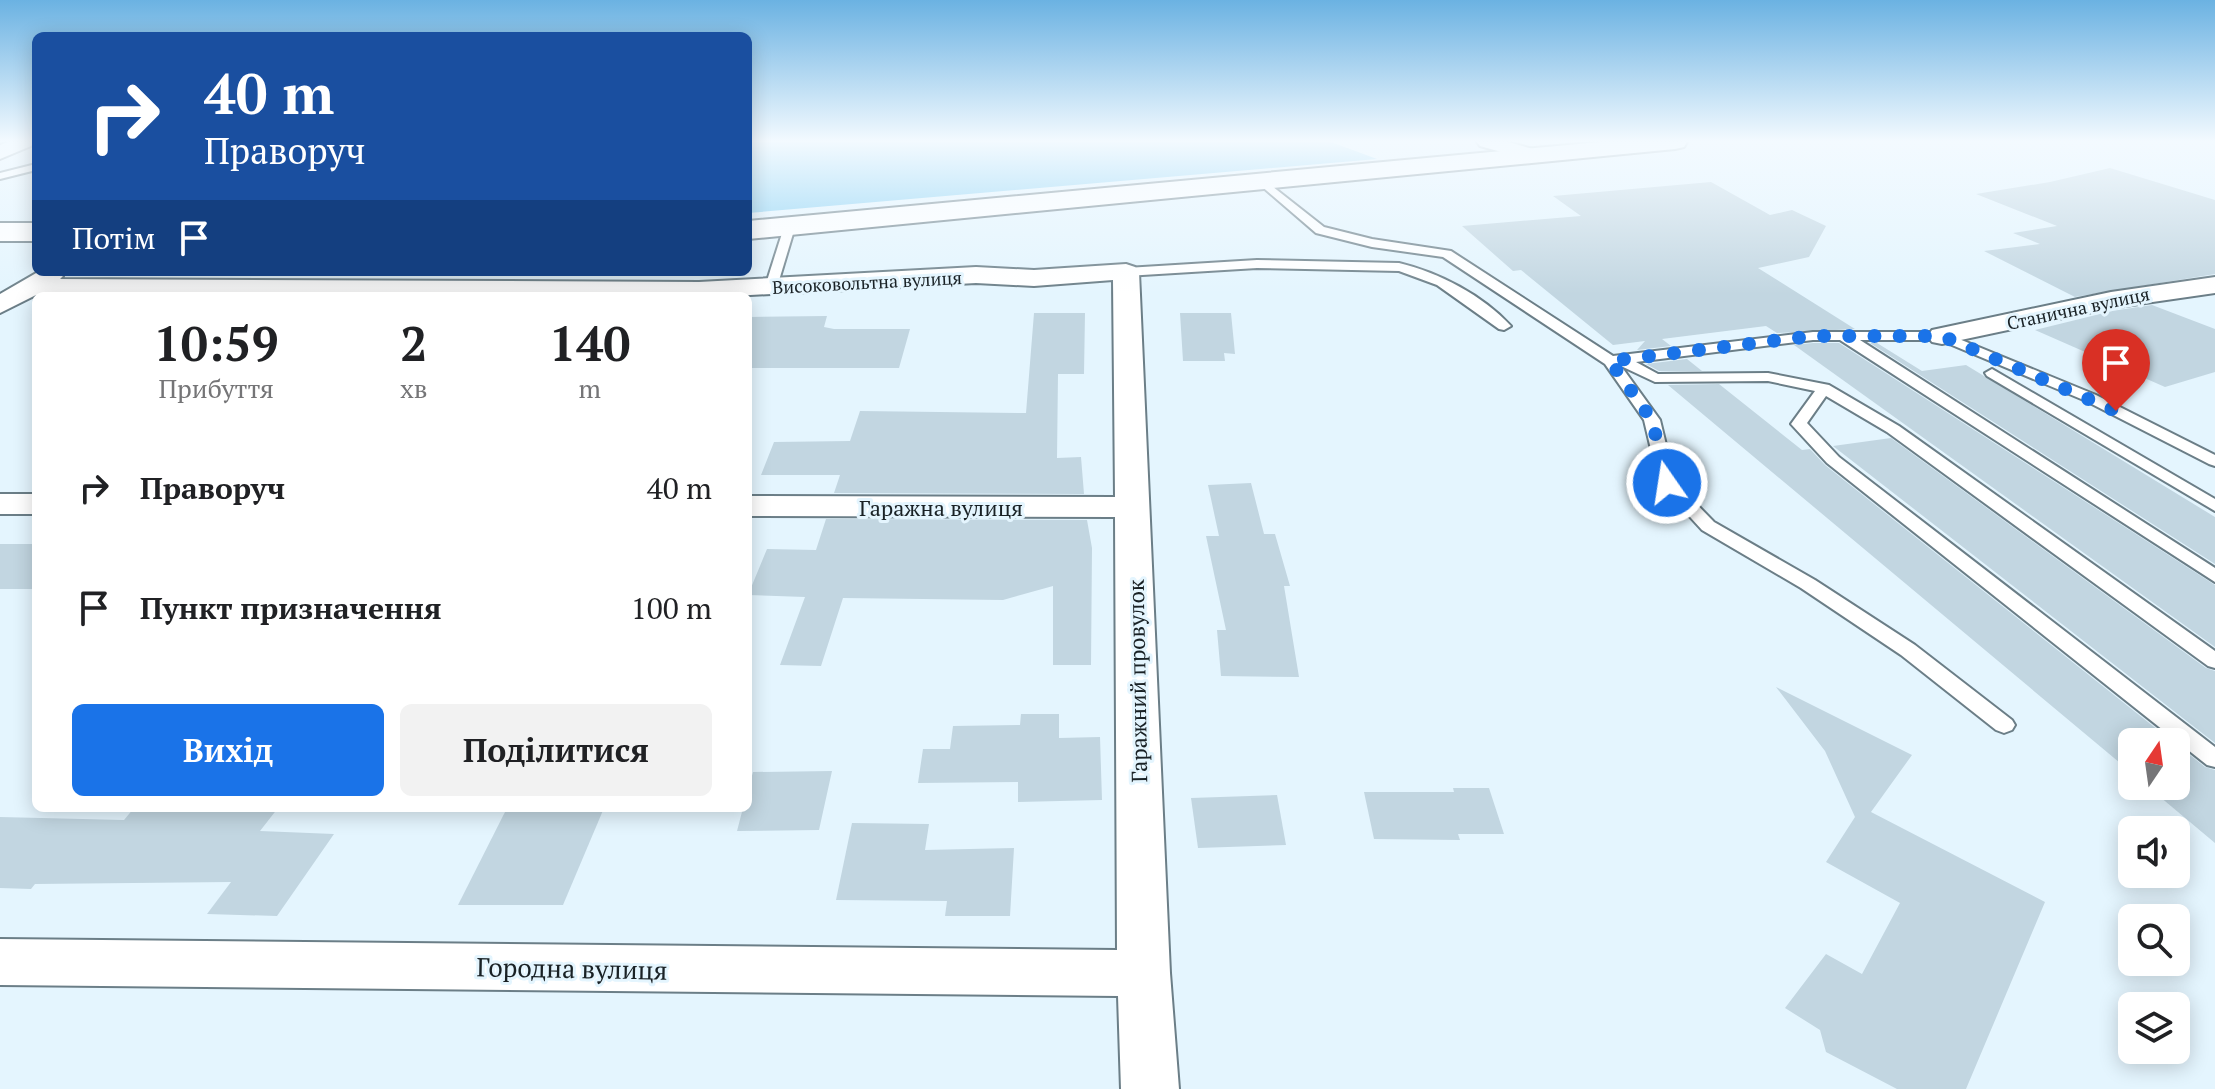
<!DOCTYPE html>
<html lang="uk">
<head>
<meta charset="utf-8">
<style>
  body { margin:0; font-family:"PT Serif",serif; background:#f2f2f2; color:#202124; height:100vh; display:flex; flex-direction:column; font-size:30px; white-space:nowrap }
  * { box-sizing:border-box; margin:0 }
  p { font-size:26px; color:#757577 }
  .icon { flex:none; width:44px; height:44px; fill:none; stroke:currentColor; stroke-width:2; stroke-linecap:round; stroke-linejoin:round }
  .map { position:relative; flex:1; overflow:hidden }
  .sheet { position:absolute; left:32px; top:292px; width:720px; height:520px; display:flex; flex-direction:column; background:#fff; border-radius:12px; box-shadow:0 4px 20px #0003 }
  .sheet>* { flex:none }
  .banner { position:absolute; left:32px; top:32px; width:720px; height:244px; border-radius:12px; box-shadow:0 4px 20px #0003; background:#1a4fa0; color:#fff; overflow:hidden }
  .needle { width:52px; rotate:13deg }
  .buttons { position:absolute; left:2118px; top:728px; display:grid; gap:16px }
  .buttons a { display:grid; place-items:center; width:72px; height:72px; border-radius:12px; background:#fff; box-shadow:0 4px 20px #0003; font-size:40px }
  .pin { position:absolute; display:grid; place-items:center; width:68px; height:68px; color:#fff; margin:-82px -34px; border-radius:50% 50% 50% 0; rotate:-45deg; box-shadow:0 0 8px #0007 }
  .pin .icon { rotate:45deg }
  .me { position:absolute; width:88px; margin:-44px; rotate:347deg; stroke-linejoin:round; filter:drop-shadow(0 0 6px #0008) }
  .turn { display:flex; align-items:center; gap:28px; height:168px; padding:0 40px; font-size:36px }
  .turn .icon { width:104px; height:104px; stroke-width:2.5 }
  .turn b { display:block; font-size:56px; line-height:68px }
  .then { display:flex; align-items:center; height:76px; padding:0 40px; background:#0003; gap:16px; font-size:30px }
  .eta { display:flex; justify-content:space-evenly; align-items:center; height:136px; text-align:center }
  .eta b { font-size:48px; font-weight:700; line-height:56px }
  .primary-button { display:flex; gap:16px; margin-top:auto; padding:16px 40px }
  .primary-button a { flex:1; height:92px; border-radius:12px; background:#1a73e8; color:#fff; font-size:32px; font-weight:700; line-height:92px; text-align:center }
  .primary-button a+a { background:#f2f2f2; color:#202124 }
  ul { padding:0; list-style:none }
  li { display:flex; align-items:center; gap:24px; height:120px; padding:0 40px }
  li div { flex:1 }
  li b { display:block; font-size:30px }
  li em { font-style:normal }
  .map>svg:first-child { display:block }
</style>
</head>
<body>
<div class="map">
<svg width="2215" height="1089" viewBox="0 0 2215 1089">
  <rect width="100%" height="100%" fill="#e4f5fe"/>
  <path fill="#85cff2" d="M748,142h583l46,17 -629,54z"/>
  <g fill="#c2d6e1">
    <path d="M2110,168l105,32v74l-140,23 -91,-46 56,-7 -27,-11 44,-7 -81,-32 74,-12z"/>
    <path d="M1711,182l59,33 22,-5 34,16 -17,31 -51,11 97,61 -78,4 -11,-7 -104,13 9,7 -34,4 8,-9 -32,4 -92,-75 -8,1 -51,-45 119,-10 -28,-20z"/>
    <path d="M2152,305l63,24v43l-50,15 -130,-57 77,-19z"/>
    <path d="M1034,313h51l-1,61h-26l-1,84 24,-1 3,37 -250,-1 6,-18h-79l13,-33 76,-1 10,-30 166,2z"/>
    <path d="M1180,313h51l4,41 -11,-1 1,8h-42z"/>
    <path d="M827,316l-3,11 10,2h76l-11,39h-151v-51z"/>
    <path d="M1813,343h26l376,242v62l-421,-302z"/>
    <path d="M1870,343h7l45,28 44,-6 249,152v47z"/>
    <path d="M1687,359l15,12h-43l-13,-7z"/>
    <path d="M1719,384l83,66 8,-1 15,16 348,277h-41v31l-464,-388z"/>
    <path d="M1891,438l315,230 9,3v72l-382,-297z"/>
    <path d="M1251,483l13,51h11l15,52h-6l15,91 -78,-1 -4,-46h9l-20,-94h13l-11,-51z"/>
    <path d="M826,519l261,1 5,28 -1,117h-38v-79l-50,14 -160,-2 -22,68 -41,-1 25,-68 -57,-2 19,-46 49,1z"/>
    <rect x="0" y="544" width="36" height="45"/>
    <path d="M1776,687l136,68 -41,57 174,90 -79,187h-69l-71,-37 -6,-22 -35,-22 41,-54 36,20 38,-71 -74,-41 29,-45 -30,-66z"/>
    <path d="M1021,714h38v24l41,-1 2,63 -84,2v-20l-100,1 5,-34h27l3,-23 67,-1z"/>
    <path d="M2176,744l29,23 10,3v73l-68,-57h29z"/>
    <path d="M832,771l-13,59 -82,1 6,-23h5v-18l5,-18z"/>
    <path d="M1453,788h36l15,46h-46l2,6 -86,-1 -10,-47h90z"/>
    <path d="M1277,795l9,50 -88,3 -7,-50z"/>
    <path d="M134,808h144l-18,23 74,3 -57,82 -70,-2 24,-32 -196,2 -4,5 -31,-1v-71l124,3z"/>
    <path d="M507,808h97l-41,97h-105z"/>
    <path d="M852,823l77,1 -4,26 89,-2 -4,68h-65l2,-15 -111,-1z"/>
  </g>
  <g fill="none" stroke-linecap="round" stroke-linejoin="round">
    <g stroke="#6b7e87" stroke-width="4">
      <g id="service">
        <path d="M36,164v6l-36,9v-6z"/>
        <path d="M1263,179l61,48 48,12 79,12 162,105 200,-24h129l154,63 119,60v11l-6,-2 -123,-63 -146,-61h-80l355,228v14l-375,-242h-27l-177,22 22,12 110,-1 61,12 70,41 316,225v17l-7,-2 -321,-234 -61,-36 -19,27 32,34 376,290v20l-8,-2 -380,-302 -36,-39 24,-33 -47,-10 -113,1 -34,-16 39,54 15,62 39,40 101,58 100,65 97,75 3,5 -3,5 -8,3 -8,-3 -95,-75 -100,-67 -99,-58 -43,-47 -15,-63 -39,-56 -162,-107 -71,-10 -56,-14 -57,-49 -1,-2z"/>
        <path d="M785,224l10,3 -18,60 -6,4 -6,-4z"/>
        <path d="M1257,260l142,3c41,10 83,32 112,63l-7,4 -5,-1 -62,-44 -38,-14 -142,-3 -131,8 -6,-4 6,-4z"/>
        <path d="M1992,369l223,130v12l-228,-135 -2,-3z"/>
      </g>
    </g>
    <g stroke="#6b7e87" stroke-width="4">
      <g id="minor">
        <path d="M8,142h26l-3,4 -31,13v-14z"/>
        <path d="M1477,142h31l32,9 3,4 -10,6 -53,-15z"/>
        <path d="M1126,264l9,3 4,5 31,701 9,116h-58l-3,-93 -1118,-11v-46l1117,11 -2,-433 -367,-1v-20l367,1 -2,-217 -79,6 -58,-3 -244,13 -696,-1 -36,18v-19l38,-22h22l3,4 -3,3 639,3 277,-15 58,3z"/>
        <path d="M2215,277v16l-104,15 -169,36 -10,-2 -4,-6 4,-6 179,-38z"/>
        <rect x="0" y="494" width="36" height="20"/>
      </g>
    </g>
    <g stroke="#6b7e87" stroke-width="4">
      <g id="secondary">
        <path d="M1600,142h87l-3,5 -9,2 -927,90v-18z"/>
        <rect x="0" y="223" width="36" height="18"/>
      </g>
    </g>
    <use href="#service" fill="#fff" fill-rule="evenodd"/>
    <use href="#minor" fill="#fff" fill-rule="evenodd"/>
    <use href="#secondary" fill="#fff" fill-rule="evenodd"/>
  </g>
  <linearGradient id="sky" x2="0" y2="1"><stop stop-color="#6bb2e2"/><stop offset="0.48" stop-color="#f3faff"/><stop offset="1" stop-color="#f3faff" stop-opacity="0"/></linearGradient>
  <rect width="2215" height="294" fill="url(#sky)"/>
  <g fill="none" stroke-linecap="round" stroke-linejoin="round">
    <path stroke="#1a73e8" stroke-width="14" stroke-dasharray="0 25.2" d="M1667,483l-15,-63 -42,-59 203,-25h129l174,75"/>
  </g>
  <g text-anchor="middle" dominant-baseline="central" stroke-width="6" stroke-linejoin="round" paint-order="stroke">
    <g font-size="18" fill="#192125" stroke="#e4f5fe">
      <text transform="translate(867 282) rotate(-3)">Високовольтна вулиця</text>
      <text transform="translate(2078 308) rotate(-12)">Станична вулиця</text>
    </g>
    <g font-size="22" fill="#192125" stroke="#e4f5fe">
      <text x="941" y="507">Гаражна вулиця</text>
      <text transform="translate(1137 681) rotate(-91)">Гаражний провулок</text>
    </g>
    <g font-size="26" fill="#192125" stroke="#e4f5fe">
      <text transform="translate(572 968) rotate(1)">Городна вулиця</text>
    </g>
  </g>
</svg>
<div class="buttons">
<a><svg class="needle" viewBox="-14 -14 28 28"><path d="M0-13l5 13h-10z" fill="#e53935"/><path d="M0 13l5-13h-10z" fill="#757577"/></svg></a>
<a><svg class="icon" aria-label="sound" viewBox="0 0 24 24"><path d="M4 9h4l5-4v14l-5-4H4zM17 9q2 3 0 6"/></svg></a>
<a><svg class="icon" aria-label="search" viewBox="0 0 24 24"><circle cx="10" cy="10" r="6"/><path d="M15 15l6 6"/></svg></a>
<a><svg class="icon" aria-label="layers" viewBox="0 0 24 24"><path d="M12 4l9 5-9 5-9-5zM3 14l9 5 9-5"/></svg></a>
</div>
<div class="pin" style="left:2116px;top:411px;background:#d93025"><svg class="icon" aria-label="arrive" viewBox="0 0 24 24"><path d="M6 21V4h12l-3 4 3 4H6"/></svg></div>
<svg class="me" style="left:1667px;top:483px" viewBox="-20 -20 40 40"><circle r="17" fill="#1a73e8" stroke="#fff" stroke-width="3"/><path d="M0-11L8 9 0 5-8 9z" fill="#fff"/></svg>
<div class="banner">
<div class="turn"><svg class="icon" aria-label="right" viewBox="0 0 24 24"><path d="M7 20v-9h11M14 6l5 5-5 5"/></svg><div><b>40 m</b>Праворуч</div></div>
<div class="then">Потім<svg class="icon" aria-label="arrive" viewBox="0 0 24 24"><path d="M6 21V4h12l-3 4 3 4H6"/></svg></div>
</div>
<section class="sheet">
<div class="eta">
<div><b>10:59</b><p>Прибуття</p></div>
<div><b>2</b><p>хв</p></div>
<div><b>140</b><p>m</p></div>
</div>
<ul>
<li><svg class="icon" aria-label="right" viewBox="0 0 24 24"><path d="M7 20v-9h11M14 6l5 5-5 5"/></svg><div><b>Праворуч</b></div><em>40 m</em></li>
<li><svg class="icon" aria-label="arrive" viewBox="0 0 24 24"><path d="M6 21V4h12l-3 4 3 4H6"/></svg><div><b>Пункт призначення</b></div><em>100 m</em></li>
</ul>
<div class="primary-button"><a>Вихід</a><a>Поділитися</a></div>
</section>
</div>
</body>
</html>
